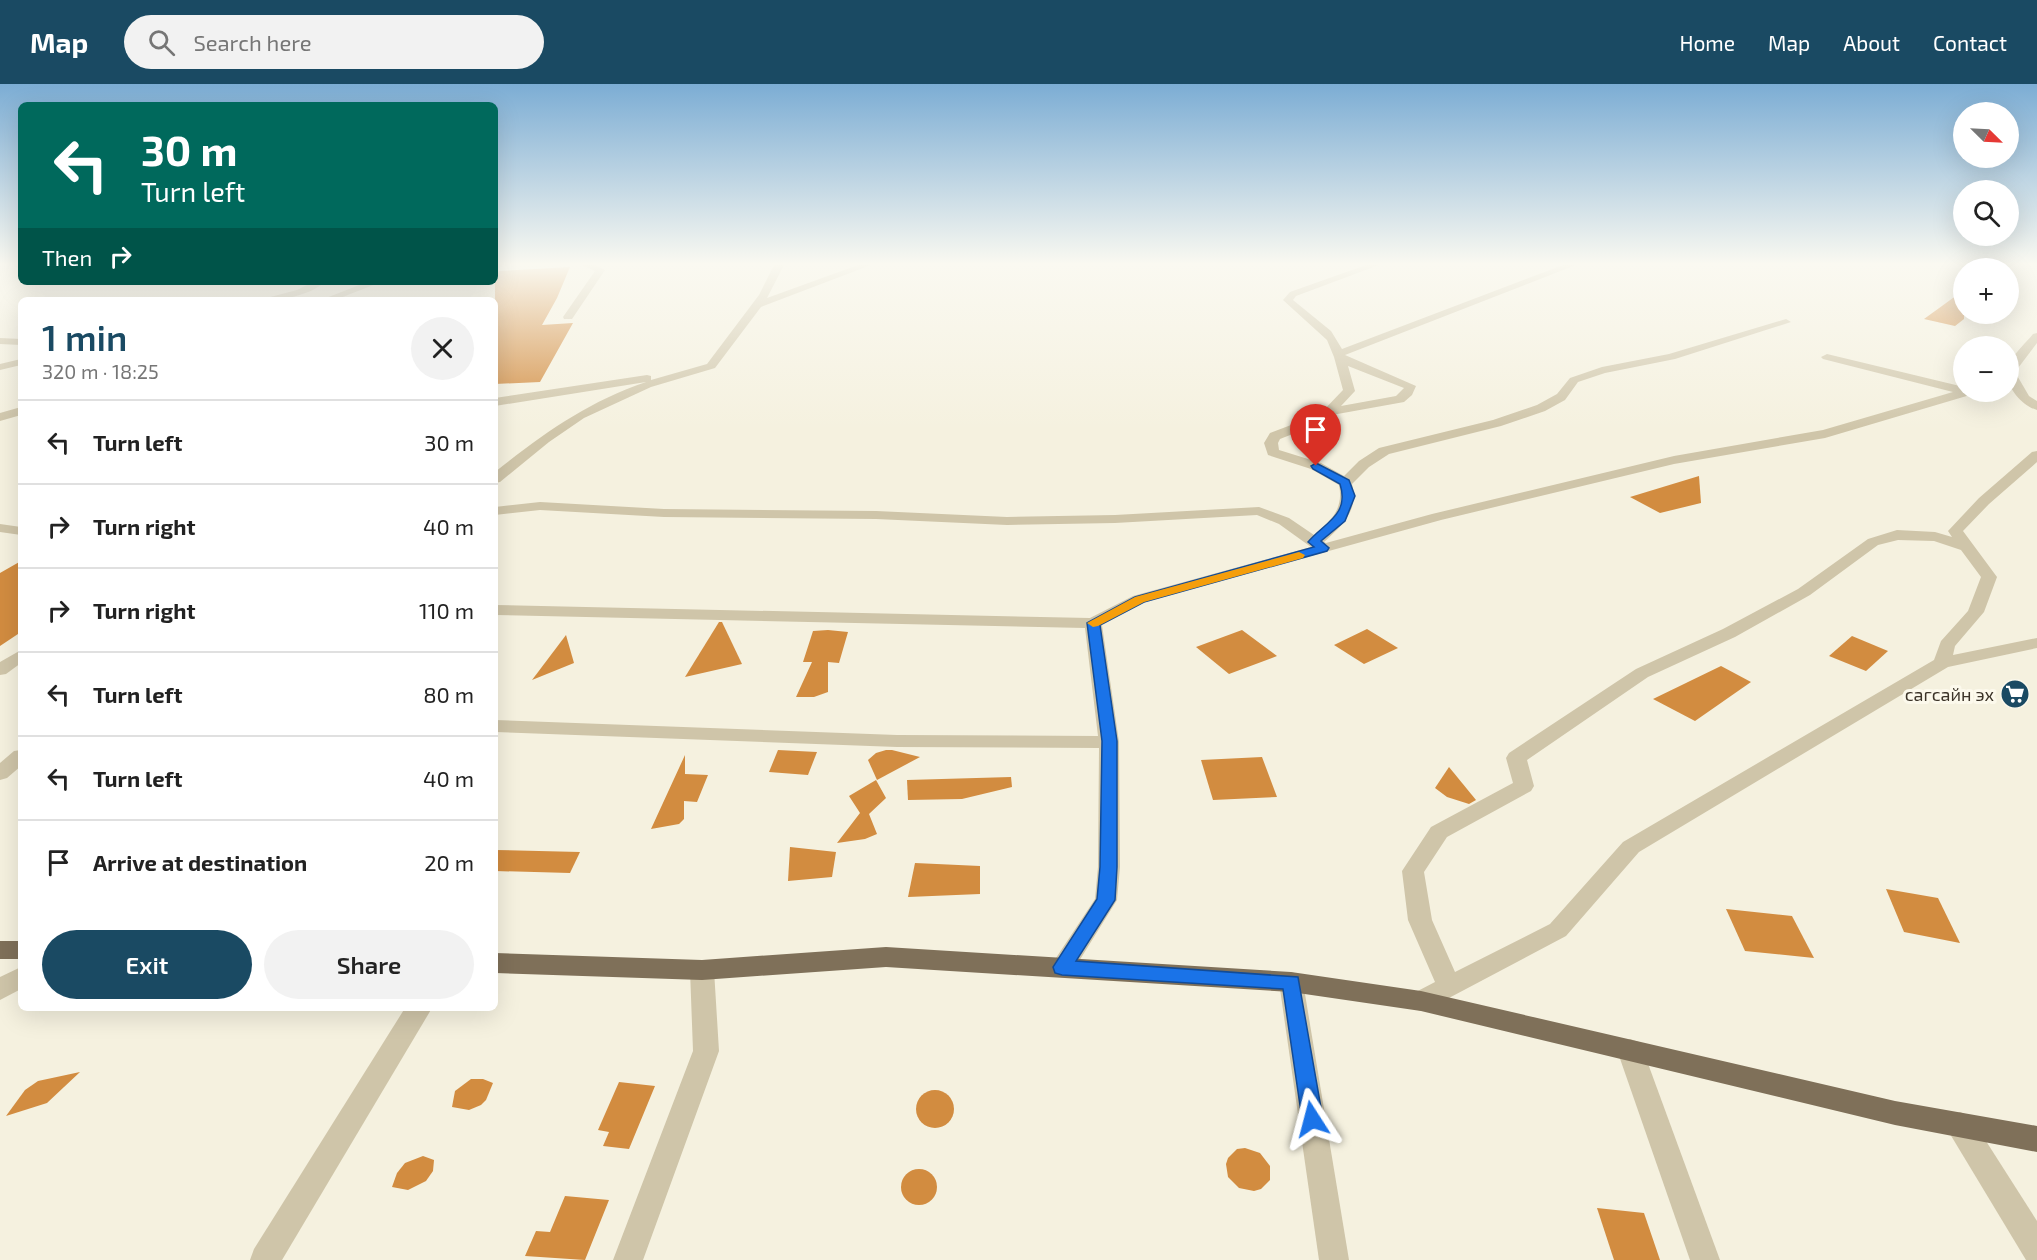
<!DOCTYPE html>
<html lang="en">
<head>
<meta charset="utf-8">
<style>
  body { margin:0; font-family:"Exo 2",sans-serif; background:#f2f2f2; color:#222; height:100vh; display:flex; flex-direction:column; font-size:22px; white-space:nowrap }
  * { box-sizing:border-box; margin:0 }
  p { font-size:20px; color:#767676 }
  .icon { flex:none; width:33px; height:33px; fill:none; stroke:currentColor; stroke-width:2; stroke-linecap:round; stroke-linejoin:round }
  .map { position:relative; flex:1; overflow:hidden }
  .drawer { position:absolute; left:18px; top:213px; width:480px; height:714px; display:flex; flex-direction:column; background:#fff; border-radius:9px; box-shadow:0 6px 24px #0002 }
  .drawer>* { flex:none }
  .banner { position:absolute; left:18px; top:18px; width:480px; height:183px; border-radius:9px; box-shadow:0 6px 24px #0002; background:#00695c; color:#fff; overflow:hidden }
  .needle { width:39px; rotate:114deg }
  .tools { position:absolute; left:1953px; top:18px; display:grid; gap:12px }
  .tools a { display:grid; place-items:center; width:66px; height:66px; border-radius:50%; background:#fff; box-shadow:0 6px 24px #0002; font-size:30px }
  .pin { position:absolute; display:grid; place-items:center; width:51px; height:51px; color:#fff; margin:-62px -26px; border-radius:50% 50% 50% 0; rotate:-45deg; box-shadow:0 0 6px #0007 }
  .pin .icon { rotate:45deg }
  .me { position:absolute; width:66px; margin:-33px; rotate:351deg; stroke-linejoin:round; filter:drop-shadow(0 0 4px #0008) }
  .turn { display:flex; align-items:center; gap:21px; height:126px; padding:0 24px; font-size:27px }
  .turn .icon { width:78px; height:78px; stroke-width:2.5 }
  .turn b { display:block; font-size:42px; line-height:51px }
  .then { display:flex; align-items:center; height:57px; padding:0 24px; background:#0003; gap:12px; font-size:22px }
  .round { display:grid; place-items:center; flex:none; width:63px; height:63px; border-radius:32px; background:#f2f2f2 }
  .overview { display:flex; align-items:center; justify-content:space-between; height:102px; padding:0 24px }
  h1 { font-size:36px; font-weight:600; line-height:45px; color:#1a4a63 }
  .action { display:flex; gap:12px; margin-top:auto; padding:12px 24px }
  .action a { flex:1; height:69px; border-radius:36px; background:#1a4a63; color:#fff; font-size:24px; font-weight:600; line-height:69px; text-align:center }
  .action a+a { background:#f2f2f2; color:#222 }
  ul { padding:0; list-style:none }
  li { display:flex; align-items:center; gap:18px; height:84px; padding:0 24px; border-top:2px solid #e0e0e0 }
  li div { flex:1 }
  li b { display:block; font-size:22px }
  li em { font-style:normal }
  header { display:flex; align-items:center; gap:36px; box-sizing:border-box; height:84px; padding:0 30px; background:#1a4a63; color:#fff }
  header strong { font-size:28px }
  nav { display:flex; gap:33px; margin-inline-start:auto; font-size:21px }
  .search { width:420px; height:54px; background:#f2f2f2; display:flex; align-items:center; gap:15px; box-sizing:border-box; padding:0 21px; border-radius:33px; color:#767676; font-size:22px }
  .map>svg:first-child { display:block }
</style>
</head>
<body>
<header>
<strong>Map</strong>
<div class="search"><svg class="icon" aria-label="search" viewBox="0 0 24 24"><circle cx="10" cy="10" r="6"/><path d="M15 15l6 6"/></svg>Search here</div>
<nav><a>Home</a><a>Map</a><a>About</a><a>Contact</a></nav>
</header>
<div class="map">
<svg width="2037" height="1176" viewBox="0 0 2037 1176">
  <rect width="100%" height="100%" fill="#f5f1df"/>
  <g fill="#d28c40">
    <path d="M570,183l-13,31 -15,27 31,-2 -33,59 -45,2v-106l4,-7z"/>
    <path d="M1964,206v29l-9,7 -31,-7z"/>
    <path d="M1699,392l2,27 -41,10 -30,-16z"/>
    <path d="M21,477v71l-21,14v-73z"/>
    <path d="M719,538h3l20,42 -57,13z"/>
    <path d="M1367,545l31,19 -34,16 -30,-19z"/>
    <path d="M828,546l20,2 -9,31 -11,-1v30l-14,5h-18l16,-35h-9l10,-31z"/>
    <path d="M1242,546l35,26 -48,18 -33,-27z"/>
    <path d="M566,551l8,28 -42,17z"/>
    <path d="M1852,552l36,15 -22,20 -37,-15z"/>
    <path d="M1721,582l30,16 -56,39 -42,-22z"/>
    <path d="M778,666l39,2 -9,23 -39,-3z"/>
    <path d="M886,666h6l28,7 -43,23 -9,-20 8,-7z"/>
    <path d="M685,671v19l23,1 -11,27 -13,-1v18l-5,5 -28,5z"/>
    <path d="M1262,673l15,40 -64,3 -12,-40z"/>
    <path d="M1449,683l27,33 -7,4 -22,-7 -12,-9z"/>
    <path d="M1011,693l1,10 -50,12 -54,1 -1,-20z"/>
    <path d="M876,696l10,18 -17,16 8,20 -12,5 -28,4 23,-30 -11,-17z"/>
    <path d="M790,763l46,5 -4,25 -44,4z"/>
    <path d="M495,766l85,2 -10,21 -75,-2z"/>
    <path d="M915,779l65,3v28l-72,3z"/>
    <path d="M1886,805l52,9 22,45 -56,-11z"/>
    <path d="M1726,825l66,7 22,42 -69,-7z"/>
    <path d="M80,988l-33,31 -41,13 19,-26 13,-9z"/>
    <path d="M471,995h12l10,4 -7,17 -5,5 -12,5 -17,-3 3,-16z"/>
    <path d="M619,998l36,4 -26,63 -26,-3 6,-14 -11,-2z"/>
    <circle cx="935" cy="1025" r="19"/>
    <path d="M1245,1064l15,5 10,13v14l-9,9 -7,2 -15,-3 -11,-11 -2,-13 2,-6 9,-9z"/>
    <path d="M423,1072l11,4 -1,11 -7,10 -18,9 -16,-3 5,-14 8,-10z"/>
    <circle cx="919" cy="1103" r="18"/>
    <path d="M565,1112l44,4 -24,60 -60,-4 11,-25 14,1z"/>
    <path d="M1597,1124l47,5 16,47h-46z"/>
  </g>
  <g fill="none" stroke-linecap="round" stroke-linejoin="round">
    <g fill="#cfc5a9" fill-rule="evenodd">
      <path d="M582,181h13l10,5 -33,49h-8l-1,-2 32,-46z"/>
      <path d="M774,181h10l-17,33 91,-33h13l-110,42 -46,61 -64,19 -67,31 -35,24 -49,40 -5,1v-11c48,-38 92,-70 151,-90l-151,24v-8l152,-23 4,1v4l56,-16 52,-69z"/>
      <path d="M1366,181h13l-83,31 -3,4 38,31 11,18 221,-84h13l-231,90 71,31 -4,9 -8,7 -72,13 -4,5 -48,19 -2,4 1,7 42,13 23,13 15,-15 20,-13 114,-28 44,-15 20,-11 13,-16 32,-11 67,-13 117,-35 5,3 -116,37 -70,14 -27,9 -13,18 -20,11 -44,15 -112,28 -20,13 -17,17c7,26 -9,41 -28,58l2,1 106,-29 242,-58 149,-26 130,-38 -130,-33 -2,-2 6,-3 137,33v5h8l-2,3 -145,43 -151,26 -233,56 -296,82 -43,23 17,117 1,125 -3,33 -46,74 -9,3 -9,-3 -3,-7 45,-68 3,-32 1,-119 -202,-1 -402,-15v-12l402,15 201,1 -13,-108 -590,-13v-10l595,13 43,-22 178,-49 -32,-23 -22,-9 -142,8 -108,2 -131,-6 -212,-2 -124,-7 -45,5v-8l45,-5 124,7 212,2 131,6 108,-2 144,-8 30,11 25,17c17,-14 30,-26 25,-50l-28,-16 -43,-14 -4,-12 6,-10 50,-19 23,-24 -9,-33 -7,-17 -44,-40 7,-8zM1348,282l56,22 -8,8 -55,10 14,-15z"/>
      <path d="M313,198h12c-18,15 -44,18 -66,18l38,-10z"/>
      <path d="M367,198h14l-46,18h-14z"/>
      <path d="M2037,249v10l-22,29 14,24 8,5v9c-17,-5 -35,-27 -28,-45 4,-11 17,-22 24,-31z"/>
      <path d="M0,254l21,1v6l-21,-1z"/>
      <path d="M21,275v6l-21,5v-6z"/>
      <path d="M21,323v8l-21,6v-8z"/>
      <path d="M2037,367v11l-48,42 -26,27 34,46 -13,35 -29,34 -2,9 84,-17v10l-89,19 -309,185 -73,84 -136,72 -9,3 -9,-3 -4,-7 4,-7 23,-12 -27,-62 -6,-49 29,-44 82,-44 -7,-25 3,-5 127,-84 87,-40 75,-40 70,-50 29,-9 38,2 17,5 -4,-6 31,-33 53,-46zM1898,456l36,1 27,9 20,27 -13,34 -27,30 -7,19 -311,182 -73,82 -95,48 -23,-52 -8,-48 23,-35 84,-46 3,-5 -7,-26 121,-83 87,-40 75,-42 68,-50z"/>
      <path d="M0,440l21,3v8l-21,-3z"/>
      <path d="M21,566v13l-15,11 -6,1v-13z"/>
      <path d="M21,666v16l-14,12 -7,2v-17l14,-12z"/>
      <path d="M702,876l9,3 3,7 5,81 -76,209h-30l80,-209 -3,-81 3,-7z"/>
      <path d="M21,883v22l-21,11v-23z"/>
      <path d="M1291,888l9,3 3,7 46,278h-30l-40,-278 3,-7z"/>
      <path d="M405,924h27l-150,252h-32l4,-11z"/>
      <path d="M1630,955l9,3 4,8 77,210h-30l-73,-210 4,-8z"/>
      <path d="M1960,1028l10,4 67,105v39h-11l-76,-126 -4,-9 4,-9z"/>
    </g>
    <g fill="#7f7059" fill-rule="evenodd">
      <rect x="0" y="857" width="21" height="18"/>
      <path d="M886,863l405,25 130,19 474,110 142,25v26l-142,-27 -474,-114 -130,-19 -405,-25 -184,13 -207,-7v-20l207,7z"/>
    </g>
  </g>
  <linearGradient id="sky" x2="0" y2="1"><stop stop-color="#7cadd4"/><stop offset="0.52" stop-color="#faf9f1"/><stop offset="1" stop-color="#faf9f1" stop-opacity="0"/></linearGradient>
  <rect width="2037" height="346" fill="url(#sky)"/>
  <path fill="#1a73e8" stroke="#114b97" stroke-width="1.5" d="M1316,379l33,17 6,16 -10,25 -24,20 8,7 -2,3 -183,51 -44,23 17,116v126l-2,33 -39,61 222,16 25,142 -4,6 -7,3 -7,-3 -3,-6 -19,-130 -221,-14 -7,-2 -2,-6 44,-68 3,-32 2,-126 -15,-118 48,-26 179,-50 -6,-5c16,-19 42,-27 32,-58l-27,-15 -2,-3z"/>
  <path fill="#f59e0b" d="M1299,468l6,3 -2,3 -159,44 -46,24 -5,1 -6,-4 48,-26z"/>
  <defs>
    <g id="supermarket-disc" transform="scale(1.5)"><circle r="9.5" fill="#1a4a63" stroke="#fcf9ec"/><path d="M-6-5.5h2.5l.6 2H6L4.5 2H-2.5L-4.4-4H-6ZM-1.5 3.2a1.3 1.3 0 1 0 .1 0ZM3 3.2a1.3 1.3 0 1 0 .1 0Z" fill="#fff"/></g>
  </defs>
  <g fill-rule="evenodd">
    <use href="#supermarket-disc" x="2015" y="610"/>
  </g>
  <g text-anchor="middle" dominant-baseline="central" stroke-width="6" stroke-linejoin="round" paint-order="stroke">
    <g font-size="18" fill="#3c3429" stroke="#fcf9ec" text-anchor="end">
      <text x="1994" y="610">сагсайн эх</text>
    </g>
  </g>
</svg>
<div class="tools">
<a><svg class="needle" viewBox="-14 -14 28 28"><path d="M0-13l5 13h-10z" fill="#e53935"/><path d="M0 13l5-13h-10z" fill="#767676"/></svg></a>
<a><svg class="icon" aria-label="search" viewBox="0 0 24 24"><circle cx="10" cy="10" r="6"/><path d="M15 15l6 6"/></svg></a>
<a>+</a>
<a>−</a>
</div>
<div class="pin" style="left:1316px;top:382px;background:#d93025"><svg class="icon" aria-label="arrive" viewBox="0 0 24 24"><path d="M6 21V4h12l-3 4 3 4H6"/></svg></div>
<svg class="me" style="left:1312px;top:1035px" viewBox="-20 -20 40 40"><path d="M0-17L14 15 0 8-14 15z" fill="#1a73e8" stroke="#fff" stroke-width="4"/></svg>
<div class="banner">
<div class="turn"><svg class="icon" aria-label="left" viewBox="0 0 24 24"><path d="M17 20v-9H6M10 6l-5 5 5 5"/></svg><div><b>30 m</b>Turn left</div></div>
<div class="then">Then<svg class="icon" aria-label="right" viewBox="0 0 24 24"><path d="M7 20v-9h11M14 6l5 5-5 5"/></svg></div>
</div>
<section class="drawer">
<div class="overview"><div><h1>1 min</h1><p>320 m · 18:25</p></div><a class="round"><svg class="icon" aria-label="close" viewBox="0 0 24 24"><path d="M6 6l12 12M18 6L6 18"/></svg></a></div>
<ul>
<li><svg class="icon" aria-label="left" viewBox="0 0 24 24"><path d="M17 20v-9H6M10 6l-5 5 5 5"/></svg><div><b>Turn left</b></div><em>30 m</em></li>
<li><svg class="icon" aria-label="right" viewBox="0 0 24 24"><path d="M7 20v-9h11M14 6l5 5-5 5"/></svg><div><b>Turn right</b></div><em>40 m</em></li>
<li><svg class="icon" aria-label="right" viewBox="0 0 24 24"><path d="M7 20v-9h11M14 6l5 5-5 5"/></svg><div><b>Turn right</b></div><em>110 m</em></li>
<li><svg class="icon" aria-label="left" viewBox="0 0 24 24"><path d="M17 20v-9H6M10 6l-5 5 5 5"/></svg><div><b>Turn left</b></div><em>80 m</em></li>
<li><svg class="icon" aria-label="left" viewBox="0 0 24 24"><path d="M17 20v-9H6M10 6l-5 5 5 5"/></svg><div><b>Turn left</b></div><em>40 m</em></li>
<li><svg class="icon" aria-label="arrive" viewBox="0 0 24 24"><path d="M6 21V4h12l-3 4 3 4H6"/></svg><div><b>Arrive at destination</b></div><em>20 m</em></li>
</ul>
<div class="action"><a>Exit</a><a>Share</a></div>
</section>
</div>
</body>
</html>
